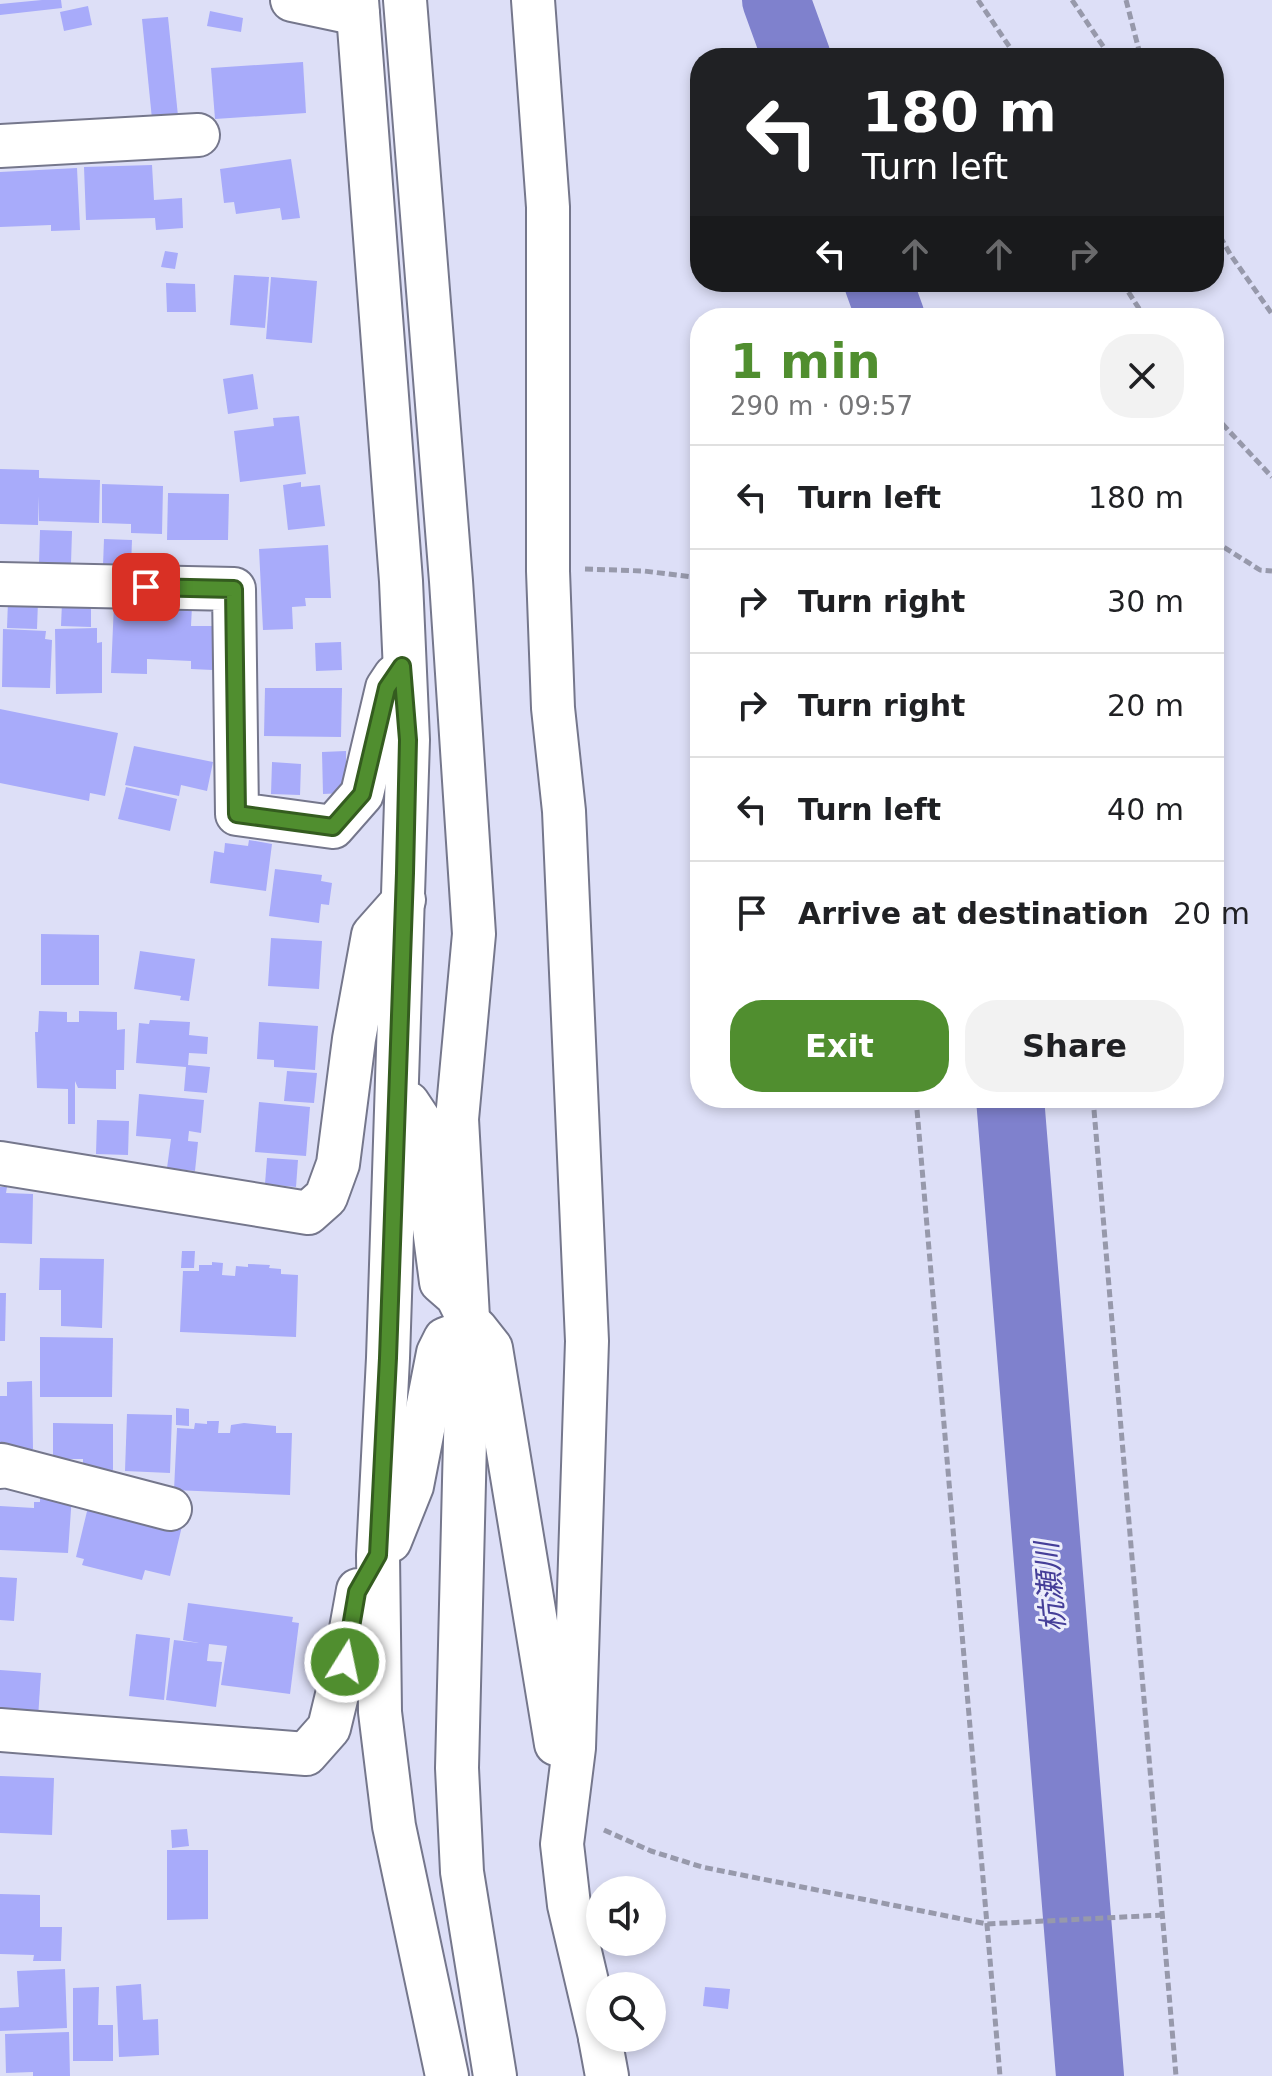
<!DOCTYPE html>
<html lang="en">
<head>
<meta charset="utf-8">
<style>
  body { margin:0; font-family:"DejaVu Sans","Noto Sans JP",sans-serif; background:#f2f2f2; color:#202124; height:100vh; display:flex; flex-direction:column; font-size:30px; white-space:nowrap }
  * { box-sizing:border-box; margin:0 }
  p { font-size:26px; color:#757577 }
  .icon { flex:none; width:44px; height:44px; fill:none; stroke:currentColor; stroke-width:2; stroke-linecap:round; stroke-linejoin:round }
  .map { position:relative; flex:1; overflow:hidden }
  .side { position:absolute; left:690px; top:308px; width:534px; height:800px; display:flex; flex-direction:column; background:#fff; border-radius:32px; box-shadow:0 4px 12px #0003 }
  .side>* { flex:none }
  .banner { position:absolute; left:690px; top:48px; width:534px; height:244px; border-radius:32px; box-shadow:0 4px 12px #0003; background:#202124; color:#fff; overflow:hidden }
  .controls { position:absolute; left:586px; top:1876px; display:grid; gap:16px }
  .controls a { display:grid; place-items:center; width:80px; height:80px; border-radius:50%; background:#fff; box-shadow:0 4px 12px #0003; font-size:40px }
  .pin { position:absolute; display:grid; place-items:center; width:68px; height:68px; color:#fff; margin:-34px; border-radius:16px; box-shadow:0 4px 12px #0006 }
  .me { position:absolute; width:88px; margin:-44px; rotate:10deg; stroke-linejoin:round; filter:drop-shadow(0 0 6px #0008) }
  .turn { display:flex; align-items:center; gap:28px; height:168px; padding:0 40px; font-size:36px }
  .turn .icon { width:104px; height:104px; stroke-width:2.5 }
  .turn b { display:block; font-size:56px; line-height:68px }
  .lanes { display:flex; align-items:center; height:76px; padding:0 40px; background:#0003; justify-content:center; gap:40px; direction:ltr }
  .lanes .off { opacity:.35 }
  .round { display:grid; place-items:center; flex:none; width:84px; height:84px; border-radius:32px; background:#f2f2f2 }
  .overview { display:flex; align-items:center; justify-content:space-between; height:136px; padding:0 40px }
  h1 { font-size:48px; font-weight:600; line-height:60px; color:#508e2f }
  .primary-button { display:flex; gap:16px; margin-top:auto; padding:16px 40px }
  .primary-button a { flex:1; height:92px; border-radius:32px; background:#508e2f; color:#fff; font-size:32px; font-weight:600; line-height:92px; text-align:center }
  .primary-button a+a { background:#f2f2f2; color:#202124 }
  ul { padding:0; list-style:none }
  li { display:flex; align-items:center; gap:24px; height:104px; padding:0 40px; border-top:2px solid #e0e0e0 }
  li div { flex:1 }
  li b { display:block; font-size:30px }
  li em { font-style:normal }
  .map>svg:first-child { display:block }
</style>
</head>
<body>
<div class="map">
<svg width="1272" height="2076" viewBox="0 0 1272 2076">
  <rect width="100%" height="100%" fill="#dddff7"/>
  <g fill="none" stroke-linecap="round" stroke-linejoin="round">
    <g stroke="#7f81cd" stroke-width="68">
      <path d="M776,0l21,58"/>
      <path d="M878,282l13,36"/>
      <path d="M1010,1098l80,978"/>
    </g>
  </g>
  <g fill="#a8abfa">
    <path d="M42,0h19l1,8 -62,7v-11z"/>
    <path d="M88,6l4,19 -28,6 -4,-19z"/>
    <path d="M210,11l33,7 -2,14 -34,-6z"/>
    <path d="M168,17l10,99 -26,3 -10,-100z"/>
    <path d="M303,62l3,51 -91,6 -4,-51z"/>
    <path d="M291,159l9,59 -18,2 -2,-12 -44,6 -2,-12 -10,1 -4,-34z"/>
    <path d="M152,165l2,35 28,-2 1,30 -27,2 -1,-12 -69,2 -2,-53z"/>
    <path d="M77,168l3,62 -29,1v-6l-51,2v-55z"/>
    <path d="M165,251l13,2 -3,16 -14,-2z"/>
    <path d="M234,275l35,2 -4,51 -35,-3z"/>
    <path d="M271,277l46,4 -5,62 -46,-4z"/>
    <path d="M166,283l29,1 1,28h-29z"/>
    <path d="M253,374l5,35 -30,5 -5,-35z"/>
    <path d="M299,416l7,58 -66,8 -6,-51 40,-5 -1,-8z"/>
    <path d="M0,469l39,1v8l61,2 -1,43 -60,-2v-25l-1,29 -38,-1z"/>
    <path d="M301,482v5l19,-2 5,41 -37,4 -5,-45z"/>
    <path d="M102,484l61,2 -1,48 -31,-1v-9l-29,-1z"/>
    <path d="M168,493l61,1 -1,46h-61z"/>
    <path d="M40,530l32,1 -1,33h-32z"/>
    <path d="M104,539l28,1 -1,27 -28,-1z"/>
    <path d="M328,545l3,53h-26l1,8 -14,1 1,22 -30,1 -4,-81z"/>
    <path d="M8,601h30l-1,28 -30,-1z"/>
    <path d="M62,602l29,1v24l-30,-1z"/>
    <path d="M114,603l78,3 -1,20h24l-2,44 -22,-1v-8l-44,-2v15l-36,-1z"/>
    <path d="M97,628v15l5,-1v51l-46,1 -1,-65z"/>
    <path d="M3,629l43,2 -1,8 7,1 -2,48 -48,-1z"/>
    <path d="M341,642l1,28 -26,1 -1,-28z"/>
    <path d="M265,688h77l-1,49 -77,-1z"/>
    <path d="M0,709l118,24 -13,63 -15,-3 -1,8 -89,-18z"/>
    <path d="M134,746l79,16 -6,29 -26,-6 -2,11 -54,-11z"/>
    <path d="M346,751v42l-23,1 -1,-42z"/>
    <path d="M272,762l29,2 -1,31 -29,-1z"/>
    <path d="M126,787l51,12 -7,32 -52,-12z"/>
    <path d="M249,840l23,4 -6,47 -56,-8 4,-32 10,2 1,-10 23,3z"/>
    <path d="M275,869l47,6 -1,6 11,2 -3,22 -8,-1 -2,19 -50,-7z"/>
    <path d="M41,934l58,1v50h-58z"/>
    <path d="M271,938l51,3 -3,48 -51,-3z"/>
    <path d="M140,951l55,8 -6,42 -9,-1 1,-4 -47,-7z"/>
    <path d="M39,1011l28,1v10h12v-11l38,1v18l8,-1 -1,41h-8v19l-38,-1 -3,-7v43h-7v-35l-31,-1 -2,-56h3z"/>
    <path d="M150,1020l40,2 -1,13 19,2 -1,17 -18,-1 -1,12 22,2 -3,26 -23,-2 2,-24 -50,-4 3,-40 10,1z"/>
    <path d="M259,1022l59,4 -3,44 -41,-3v-7l-17,-1z"/>
    <path d="M287,1071l30,2 -3,30 -30,-2z"/>
    <path d="M139,1094l65,6 -3,33 -12,-2 -1,10 10,1 -3,29 -28,-3 4,-29 -35,-3z"/>
    <path d="M259,1102l51,5 -4,49 -51,-4z"/>
    <path d="M97,1120l32,1 -1,34 -32,-1z"/>
    <path d="M267,1158l31,2 -2,27 -31,-3z"/>
    <path d="M0,1187h7l-1,6 27,1 -1,50 -32,-1z"/>
    <path d="M182,1251h13l-1,17h-13z"/>
    <path d="M40,1258l64,1 -2,69 -41,-2v-36h-22z"/>
    <path d="M212,1262l11,1 -1,12 13,1 1,-10 12,1v-3l22,1 -1,3 12,1v5l17,1 -2,62 -116,-5 3,-61h16v-6h13z"/>
    <path d="M0,1293h6l-1,48h-5z"/>
    <path d="M40,1337l73,1 -1,59h-72z"/>
    <path d="M32,1381l1,68 -33,3v-56h7v-14z"/>
    <path d="M176,1408l13,1v17l-13,-1z"/>
    <path d="M127,1414l45,1 -2,58 -45,-2z"/>
    <path d="M207,1421h12l-1,12h12l1,-8 13,-2 32,3v7h16l-2,62 -116,-5 3,-62 17,1 1,-6 12,1z"/>
    <path d="M53,1423l60,1v46l-30,-1v-10h-30z"/>
    <path d="M40,1494l32,1 -4,58 -68,-3v-44l34,2v-6h6z"/>
    <path d="M89,1503l93,23 -12,50 -25,-6 -3,10 -60,-15 2,-6 -8,-2z"/>
    <path d="M0,1577l17,1 -3,43 -14,-1z"/>
    <path d="M188,1603l105,14 -1,5 7,1 -9,71 -69,-9 6,-39 -18,-2 -2,17 15,1 -6,45 -50,-7 8,-60 25,3 -16,-3z"/>
    <path d="M136,1634l34,4 -6,62 -35,-4z"/>
    <path d="M0,1670l41,3 -3,45 -38,-3z"/>
    <path d="M0,1776l54,2 -2,57 -52,-2z"/>
    <path d="M187,1829l2,17 -17,2 -1,-18z"/>
    <path d="M167,1850h41v69l-41,1z"/>
    <path d="M0,1894l40,1v32h22l-1,34h-28l1,-6 -34,-1z"/>
    <path d="M65,1969l2,59 -67,3v-23l19,-1 -2,-36z"/>
    <path d="M141,1984l2,36 15,-1 1,36 -40,2 -3,-71z"/>
    <path d="M99,1987l-1,38h15v36h-40v-73z"/>
    <path d="M705,1987l25,2 -2,20 -25,-3z"/>
    <path d="M69,2032l1,44h-37v-4l-27,1 -1,-39z"/>
  </g>
  <g fill="none" stroke-linecap="round" stroke-linejoin="round">
    <g stroke="#75778c" stroke-width="46">
      <g id="minor">
        <path d="M292,0l66,14"/>
        <path d="M357,0l44,581 7,159 -20,618 -10,197 2,157 14,114 53,250"/>
        <path d="M405,0l46,581 23,353 -17,185 11,199 -11,450 5,104 33,204"/>
        <path d="M533,0l15,207v364l5,137 11,103 23,530 -13,407 -12,96 7,61 31,132"/>
        <path d="M0,146l198,-11"/>
        <path d="M0,584l234,5 3,225 96,13 29,-33 25,-106 8,-12"/>
        <path d="M0,1163l308,50 18,-16 12,-33 16,-125 19,-104 31,-35"/>
        <path d="M476,1329l15,19 65,396"/>
        <path d="M0,1467l2,-2 168,44"/>
        <path d="M390,1541l22,-55 26,-133 7,-14 13,-5 10,-16 -11,-22 -16,-14 -21,-161 -12,-18"/>
        <path d="M0,1730l306,24 23,-26 16,-66 13,-72"/>
        <path d="M600,2038l7,38"/>
      </g>
    </g>
    <g stroke="#9799ab" stroke-width="5" stroke-dasharray="8 4" stroke-linecap="butt">
      <path d="M978,0l39,58"/>
      <path d="M1072,0l39,58"/>
      <path d="M1126,0l15,58"/>
      <path d="M1214,226l16,28 42,60"/>
      <path d="M1122,282l23,36"/>
      <path d="M1214,415l58,62"/>
      <path d="M1214,541l46,29 12,1"/>
      <path d="M585,569l59,2 56,7"/>
      <path d="M916,1098l84,978"/>
      <path d="M1093,1098l83,978"/>
      <path d="M604,1830l47,21 51,16 285,57 176,-9"/>
    </g>
    <use href="#minor" stroke="#fff" stroke-width="42"/>
  </g>
  <g fill="none" stroke-linecap="round" stroke-linejoin="round">
    <g stroke="#345c1f" stroke-width="20">
      <path id="route" d="M146,587l88,2 3,225 96,13 29,-33 25,-106 15,-22 6,74 -3,133 -17,485 -10,197 -21,37 -12,70"/>
    </g>
    <use href="#route" stroke="#508e2f" stroke-width="14"/>
  </g>
  <g text-anchor="middle" dominant-baseline="central" stroke-width="6" stroke-linejoin="round" paint-order="stroke">
    <g font-size="30" font-style="italic" fill="#453e98" stroke="#ecedfb">
      <text transform="translate(1050 1587) rotate(-95)">杭瀬川</text>
    </g>
  </g>
</svg>
<div class="controls">
<a><svg class="icon" aria-label="sound" viewBox="0 0 24 24"><path d="M4 9h4l5-4v14l-5-4H4zM17 9q2 3 0 6"/></svg></a>
<a><svg class="icon" aria-label="search" viewBox="0 0 24 24"><circle cx="10" cy="10" r="6"/><path d="M15 15l6 6"/></svg></a>
</div>
<div class="pin" style="left:146px;top:587px;background:#d93025"><svg class="icon" aria-label="arrive" viewBox="0 0 24 24"><path d="M6 21V4h12l-3 4 3 4H6"/></svg></div>
<svg class="me" style="left:345px;top:1662px" viewBox="-20 -20 40 40"><circle r="17" fill="#508e2f" stroke="#fff" stroke-width="3"/><path d="M0-11L8 9 0 5-8 9z" fill="#fff"/></svg>
<div class="banner">
<div class="turn"><svg class="icon" aria-label="left" viewBox="0 0 24 24"><path d="M17 20v-9H6M10 6l-5 5 5 5"/></svg><div><b>180 m</b>Turn left</div></div>
<div class="lanes"><svg class="icon" aria-label="left" viewBox="0 0 24 24"><path d="M17 20v-9H6M10 6l-5 5 5 5"/></svg><svg class="icon off" aria-label="ahead" viewBox="0 0 24 24"><path d="M12 20V5M6 11l6-6 6 6"/></svg><svg class="icon off" aria-label="ahead" viewBox="0 0 24 24"><path d="M12 20V5M6 11l6-6 6 6"/></svg><svg class="icon off" aria-label="right" viewBox="0 0 24 24"><path d="M7 20v-9h11M14 6l5 5-5 5"/></svg></div>
</div>
<section class="side">
<div class="overview"><div><h1>1 min</h1><p>290 m · 09:57</p></div><a class="round"><svg class="icon" aria-label="close" viewBox="0 0 24 24"><path d="M6 6l12 12M18 6L6 18"/></svg></a></div>
<ul>
<li><svg class="icon" aria-label="left" viewBox="0 0 24 24"><path d="M17 20v-9H6M10 6l-5 5 5 5"/></svg><div><b>Turn left</b></div><em>180 m</em></li>
<li><svg class="icon" aria-label="right" viewBox="0 0 24 24"><path d="M7 20v-9h11M14 6l5 5-5 5"/></svg><div><b>Turn right</b></div><em>30 m</em></li>
<li><svg class="icon" aria-label="right" viewBox="0 0 24 24"><path d="M7 20v-9h11M14 6l5 5-5 5"/></svg><div><b>Turn right</b></div><em>20 m</em></li>
<li><svg class="icon" aria-label="left" viewBox="0 0 24 24"><path d="M17 20v-9H6M10 6l-5 5 5 5"/></svg><div><b>Turn left</b></div><em>40 m</em></li>
<li><svg class="icon" aria-label="arrive" viewBox="0 0 24 24"><path d="M6 21V4h12l-3 4 3 4H6"/></svg><div><b>Arrive at destination</b></div><em>20 m</em></li>
</ul>
<div class="primary-button"><a>Exit</a><a>Share</a></div>
</section>
</div>
</body>
</html>
